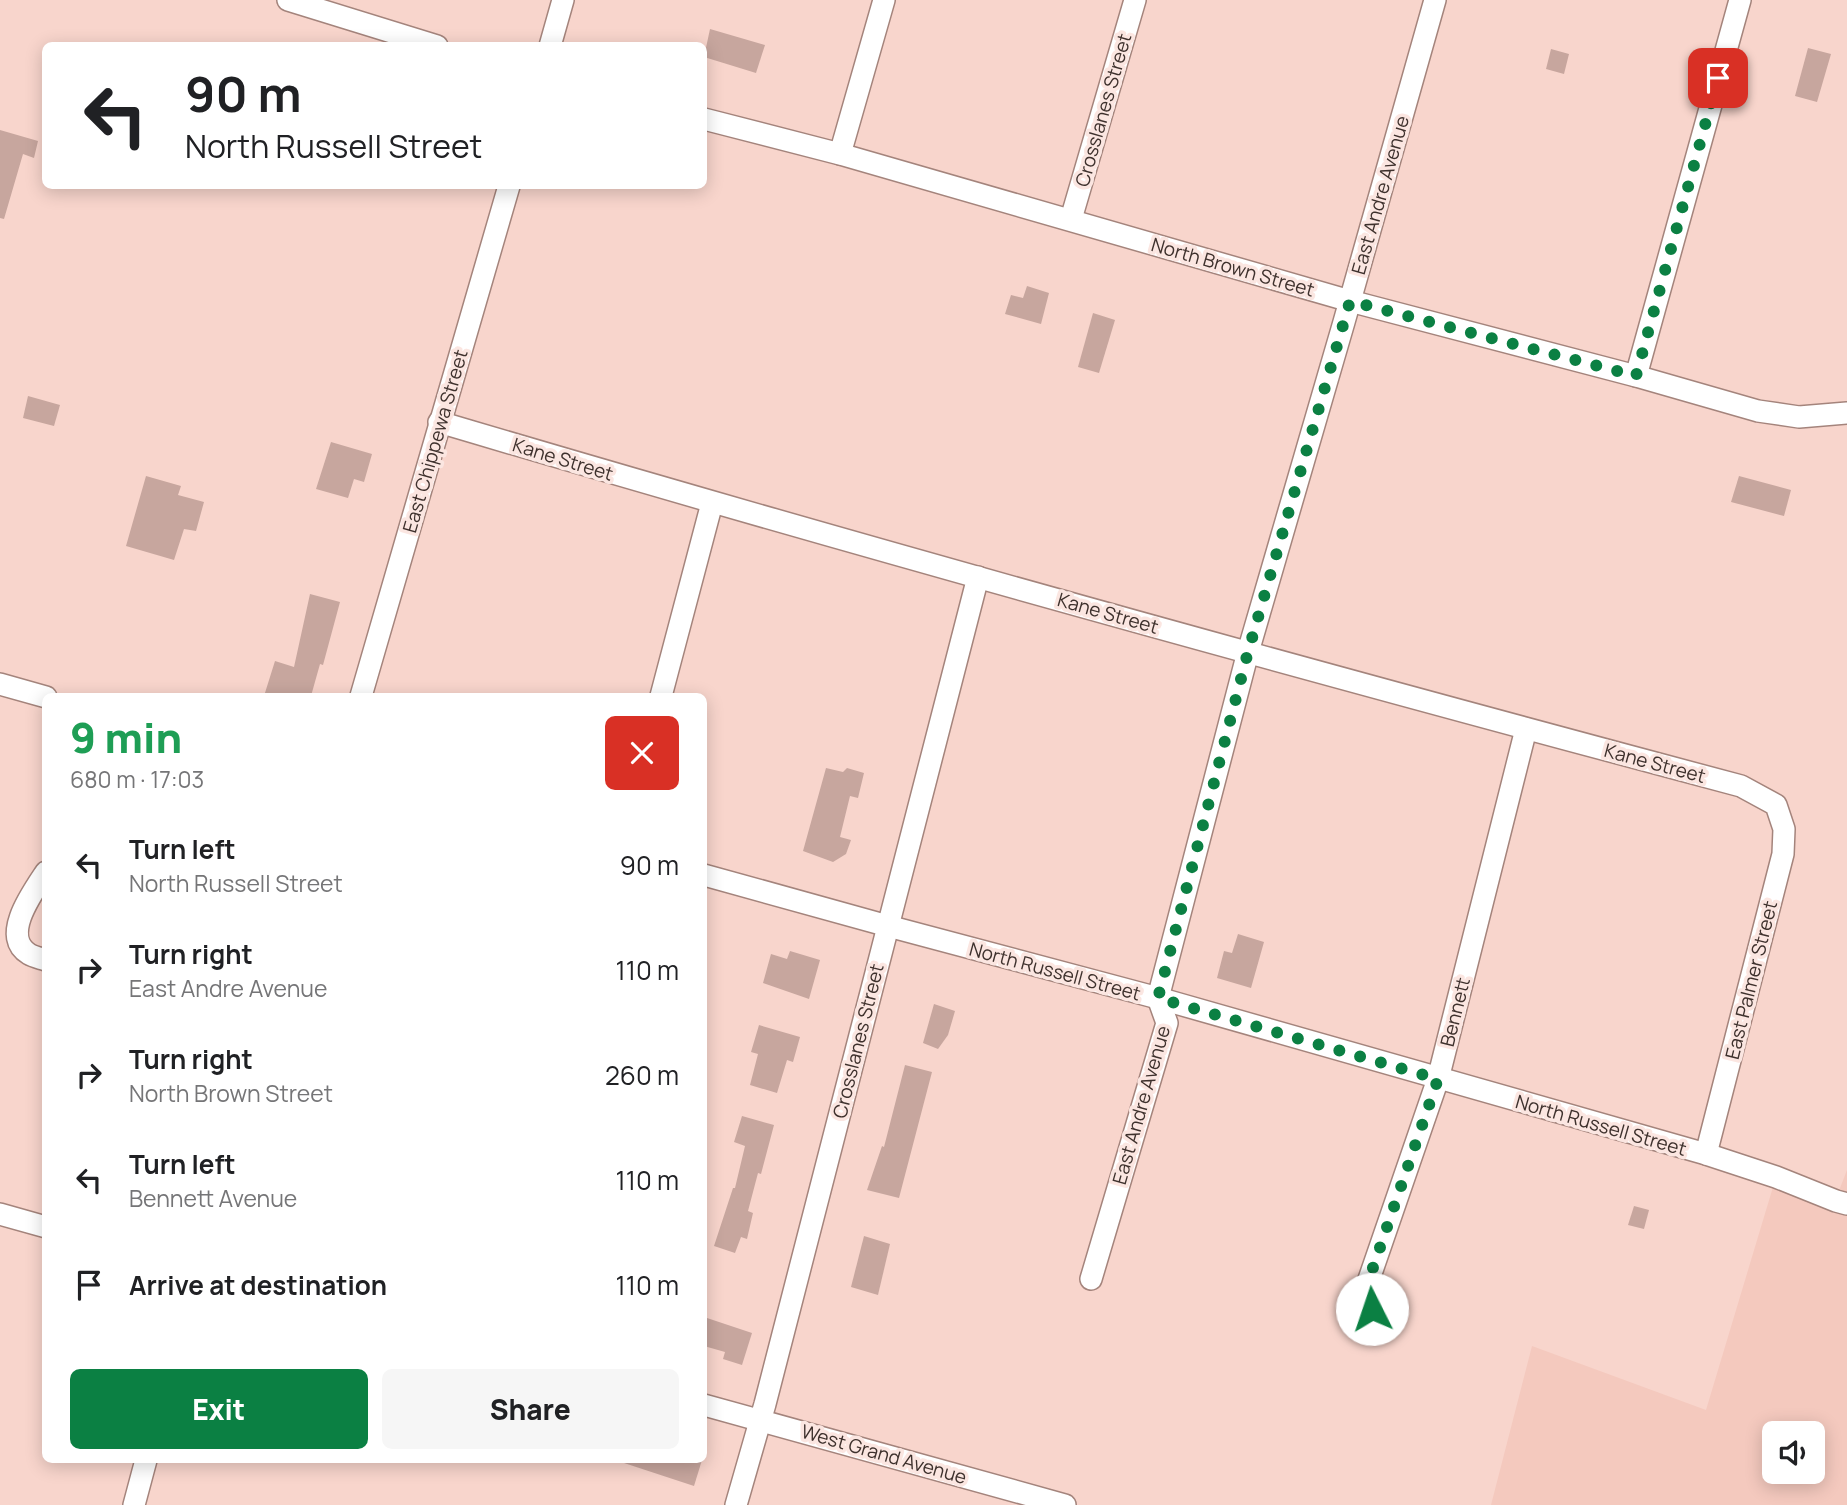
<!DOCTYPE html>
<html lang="en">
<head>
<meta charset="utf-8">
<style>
  body { margin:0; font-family:Manrope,sans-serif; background:#f6f6f6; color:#202124; height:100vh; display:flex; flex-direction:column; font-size:26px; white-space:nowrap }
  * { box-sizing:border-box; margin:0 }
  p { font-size:23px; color:#757577 }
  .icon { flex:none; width:38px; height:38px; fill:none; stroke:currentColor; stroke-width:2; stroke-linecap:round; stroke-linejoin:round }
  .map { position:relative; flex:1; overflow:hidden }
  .drawer { position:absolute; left:42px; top:693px; width:665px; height:770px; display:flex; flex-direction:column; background:#fff; border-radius:10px; box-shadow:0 4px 18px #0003 }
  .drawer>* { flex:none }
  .guide { position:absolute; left:42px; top:42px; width:665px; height:147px; border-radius:10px; box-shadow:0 4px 18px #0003; background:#fff; color:#202124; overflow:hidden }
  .tools { position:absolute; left:1762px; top:1421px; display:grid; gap:14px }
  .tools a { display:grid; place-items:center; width:63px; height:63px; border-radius:10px; background:#fff; box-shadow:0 4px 18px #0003; font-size:35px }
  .pin { position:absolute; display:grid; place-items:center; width:60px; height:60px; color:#fff; margin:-30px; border-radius:14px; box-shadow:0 4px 10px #0006 }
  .me { position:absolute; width:77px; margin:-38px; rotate:356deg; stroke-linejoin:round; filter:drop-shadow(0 0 5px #0008) }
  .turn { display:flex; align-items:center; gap:24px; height:147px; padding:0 28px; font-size:32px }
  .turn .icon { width:91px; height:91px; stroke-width:2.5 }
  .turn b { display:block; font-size:49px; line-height:60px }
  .round { display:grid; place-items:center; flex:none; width:74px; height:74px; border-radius:10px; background:#f6f6f6 }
  .summary { display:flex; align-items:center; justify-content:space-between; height:119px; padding:0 28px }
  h1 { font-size:42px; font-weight:800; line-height:52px; color:#1e9e55 }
  .button { display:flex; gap:14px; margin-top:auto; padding:14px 28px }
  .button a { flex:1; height:80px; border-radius:10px; background:#0b8043; color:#fff; font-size:28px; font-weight:800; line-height:80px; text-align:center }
  .button a+a { background:#f6f6f6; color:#202124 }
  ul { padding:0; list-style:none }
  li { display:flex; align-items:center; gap:21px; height:105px; padding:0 28px }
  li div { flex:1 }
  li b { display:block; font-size:26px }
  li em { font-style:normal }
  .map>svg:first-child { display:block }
</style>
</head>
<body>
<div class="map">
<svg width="1847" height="1505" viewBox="0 0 1847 1505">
  <rect width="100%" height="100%" fill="#f8d5cc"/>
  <path fill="#f4c9be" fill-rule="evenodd" d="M1847,1170v335h-356l41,-159 174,64 70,-233 59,24zM1774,1433h39v39h-39z"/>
  <g fill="#c7a69e">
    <path d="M710,29l55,16 -9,28 -52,-16z"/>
    <path d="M1808,48l23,6 -14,48 -22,-6z"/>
    <path d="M1551,49l18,5 -5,20 -18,-5z"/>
    <path d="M0,130l38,11 -4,17 -11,-4 -19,65 -4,-1z"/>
    <path d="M1027,286l22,7 -8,31 -36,-10 6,-19 12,3z"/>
    <path d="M1093,313l22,7 -16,53 -21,-6z"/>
    <path d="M28,396l32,9 -6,21 -31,-8z"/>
    <path d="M331,442l41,12 -8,28 -10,-3 -6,19 -32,-9z"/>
    <path d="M146,476l35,10 -3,9 26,7 -8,29 -12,-2 -10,31 -48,-14z"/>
    <path d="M1739,476l52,14 -7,26 -53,-14z"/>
    <path d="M310,594l30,8 -17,63 -3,-1 -9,32 -17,-3 -1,3h-29l11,-35 19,6z"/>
    <path d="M826,768l17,4 4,-4 17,5 -6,25 -8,-2 -10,41 11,3 -5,14 -13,8 -30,-11z"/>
    <path d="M1238,934l26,8 -13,46 -34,-10 7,-27 8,2z"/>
    <path d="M790,951l30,9 -11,39 -46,-16 8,-29 16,5z"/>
    <path d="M934,1004l21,7 -7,24 -10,14 -15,-6z"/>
    <path d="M759,1025l41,12 -7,25 -6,-2 -10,33 -27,-8 8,-31 -7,-2z"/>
    <path d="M905,1065l27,7 -33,126 -32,-8 15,-44 2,1z"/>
    <path d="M742,1116l32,9 -13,49 -3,-1 -10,38 5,2 -6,26 -6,-2 -6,16 -21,-7 19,-58h2l10,-42 -11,-4z"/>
    <path d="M1634,1206l15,4 -5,19 -16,-4z"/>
    <path d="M864,1236l26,8 -12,51 -27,-8z"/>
    <path d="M704,1317l48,16 -10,32 -19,-6 2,-7 -21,-6z"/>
    <path d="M621,1460h81l-8,26 -73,-24z"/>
  </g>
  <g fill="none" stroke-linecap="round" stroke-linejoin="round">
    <g stroke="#a4847c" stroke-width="24">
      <g id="minor">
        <path d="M288,0l149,46"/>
        <path d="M550,46l13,-46"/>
        <path d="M704,119l136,35 510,147 286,75 122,35 41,6 48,-4"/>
        <path d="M840,154l44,-154"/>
        <path d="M1071,219l64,-219"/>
        <path d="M1636,376l104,-376"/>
        <path d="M439,422c432,128 867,248 1302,364l35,19 8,24 -1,25 -77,300"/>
        <path d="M0,684l46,13"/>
        <path d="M361,696l148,-510"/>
        <path d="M661,696l51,-193"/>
        <path d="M46,872c-14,21 -46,65 -17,82 5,3 11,4 17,6"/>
        <path d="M704,875l184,51 270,72 548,156 70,23 60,24 11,3"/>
        <path d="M0,1214l46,13"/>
        <path d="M1091,1279l76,-256 -9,-25 90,-346 96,-330 91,-322"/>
        <path d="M1379,1330l-13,-42 72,-209 88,-350"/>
        <path d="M704,1405l361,100"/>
        <path d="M134,1505l12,-45"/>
        <path d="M736,1505l29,-101 213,-827"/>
      </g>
    </g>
    <use href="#minor" stroke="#fff" stroke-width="21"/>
  </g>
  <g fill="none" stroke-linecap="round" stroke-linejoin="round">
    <path stroke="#0b8043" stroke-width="12" stroke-dasharray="0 21.6" d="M1372,1309l-6,-21 72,-209 -280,-81 90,-346 102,-351 286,75 82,-298"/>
  </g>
  <g text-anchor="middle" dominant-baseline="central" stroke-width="7" stroke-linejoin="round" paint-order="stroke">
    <g font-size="19" fill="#3e312d" stroke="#fbe6e1">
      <text transform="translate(1103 110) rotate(-74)">Crosslanes Street</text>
      <text transform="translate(1380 195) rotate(-74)">East Andre Avenue</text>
      <text transform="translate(1233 267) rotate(16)">North Brown Street</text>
      <text transform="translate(435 441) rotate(-74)">East Chippewa Street</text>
      <text transform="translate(563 459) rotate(17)">Kane Street</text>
      <text transform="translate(1108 613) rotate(16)">Kane Street</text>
      <text transform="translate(1655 763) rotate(15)">Kane Street</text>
      <text transform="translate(1055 971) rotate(15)">North Russell Street</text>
      <text transform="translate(1751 980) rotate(-76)">East Palmer Street</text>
      <text transform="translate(1455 1012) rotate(-76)">Bennett</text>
      <text transform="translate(858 1041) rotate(-76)">Crosslanes Street</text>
      <text transform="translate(1141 1105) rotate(-74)">East Andre Avenue</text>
      <text transform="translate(1601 1125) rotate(16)">North Russell Street</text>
      <text transform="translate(884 1454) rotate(16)">West Grand Avenue</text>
    </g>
  </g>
</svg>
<div class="tools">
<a><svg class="icon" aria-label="sound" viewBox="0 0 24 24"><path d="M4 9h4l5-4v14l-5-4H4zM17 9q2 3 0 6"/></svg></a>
</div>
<div class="pin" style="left:1718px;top:78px;background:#d93025"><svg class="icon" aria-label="arrive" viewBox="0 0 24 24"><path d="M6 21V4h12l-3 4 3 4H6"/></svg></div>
<svg class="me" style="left:1372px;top:1309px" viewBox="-20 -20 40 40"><circle r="19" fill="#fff"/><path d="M0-13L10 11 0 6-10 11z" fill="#0b8043"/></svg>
<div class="guide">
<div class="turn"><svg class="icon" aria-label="left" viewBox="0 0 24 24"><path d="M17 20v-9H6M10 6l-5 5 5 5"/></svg><div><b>90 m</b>North Russell Street</div></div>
</div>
<section class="drawer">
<div class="summary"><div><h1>9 min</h1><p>680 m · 17:03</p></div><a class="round" style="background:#d93025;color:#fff"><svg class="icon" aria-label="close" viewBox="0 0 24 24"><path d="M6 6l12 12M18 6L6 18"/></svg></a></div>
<ul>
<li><svg class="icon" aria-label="left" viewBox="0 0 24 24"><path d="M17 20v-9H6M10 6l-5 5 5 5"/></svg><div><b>Turn left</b><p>North Russell Street</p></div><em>90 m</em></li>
<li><svg class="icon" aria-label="right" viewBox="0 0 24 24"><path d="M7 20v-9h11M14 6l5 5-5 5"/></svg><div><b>Turn right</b><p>East Andre Avenue</p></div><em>110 m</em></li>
<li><svg class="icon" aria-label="right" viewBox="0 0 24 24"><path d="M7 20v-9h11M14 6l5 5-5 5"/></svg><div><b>Turn right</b><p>North Brown Street</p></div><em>260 m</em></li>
<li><svg class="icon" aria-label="left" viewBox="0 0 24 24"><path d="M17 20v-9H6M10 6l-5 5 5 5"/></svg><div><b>Turn left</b><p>Bennett Avenue</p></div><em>110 m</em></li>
<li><svg class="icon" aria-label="arrive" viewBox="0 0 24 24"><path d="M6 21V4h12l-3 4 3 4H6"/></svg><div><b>Arrive at destination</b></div><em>110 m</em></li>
</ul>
<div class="button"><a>Exit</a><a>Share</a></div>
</section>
</div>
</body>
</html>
